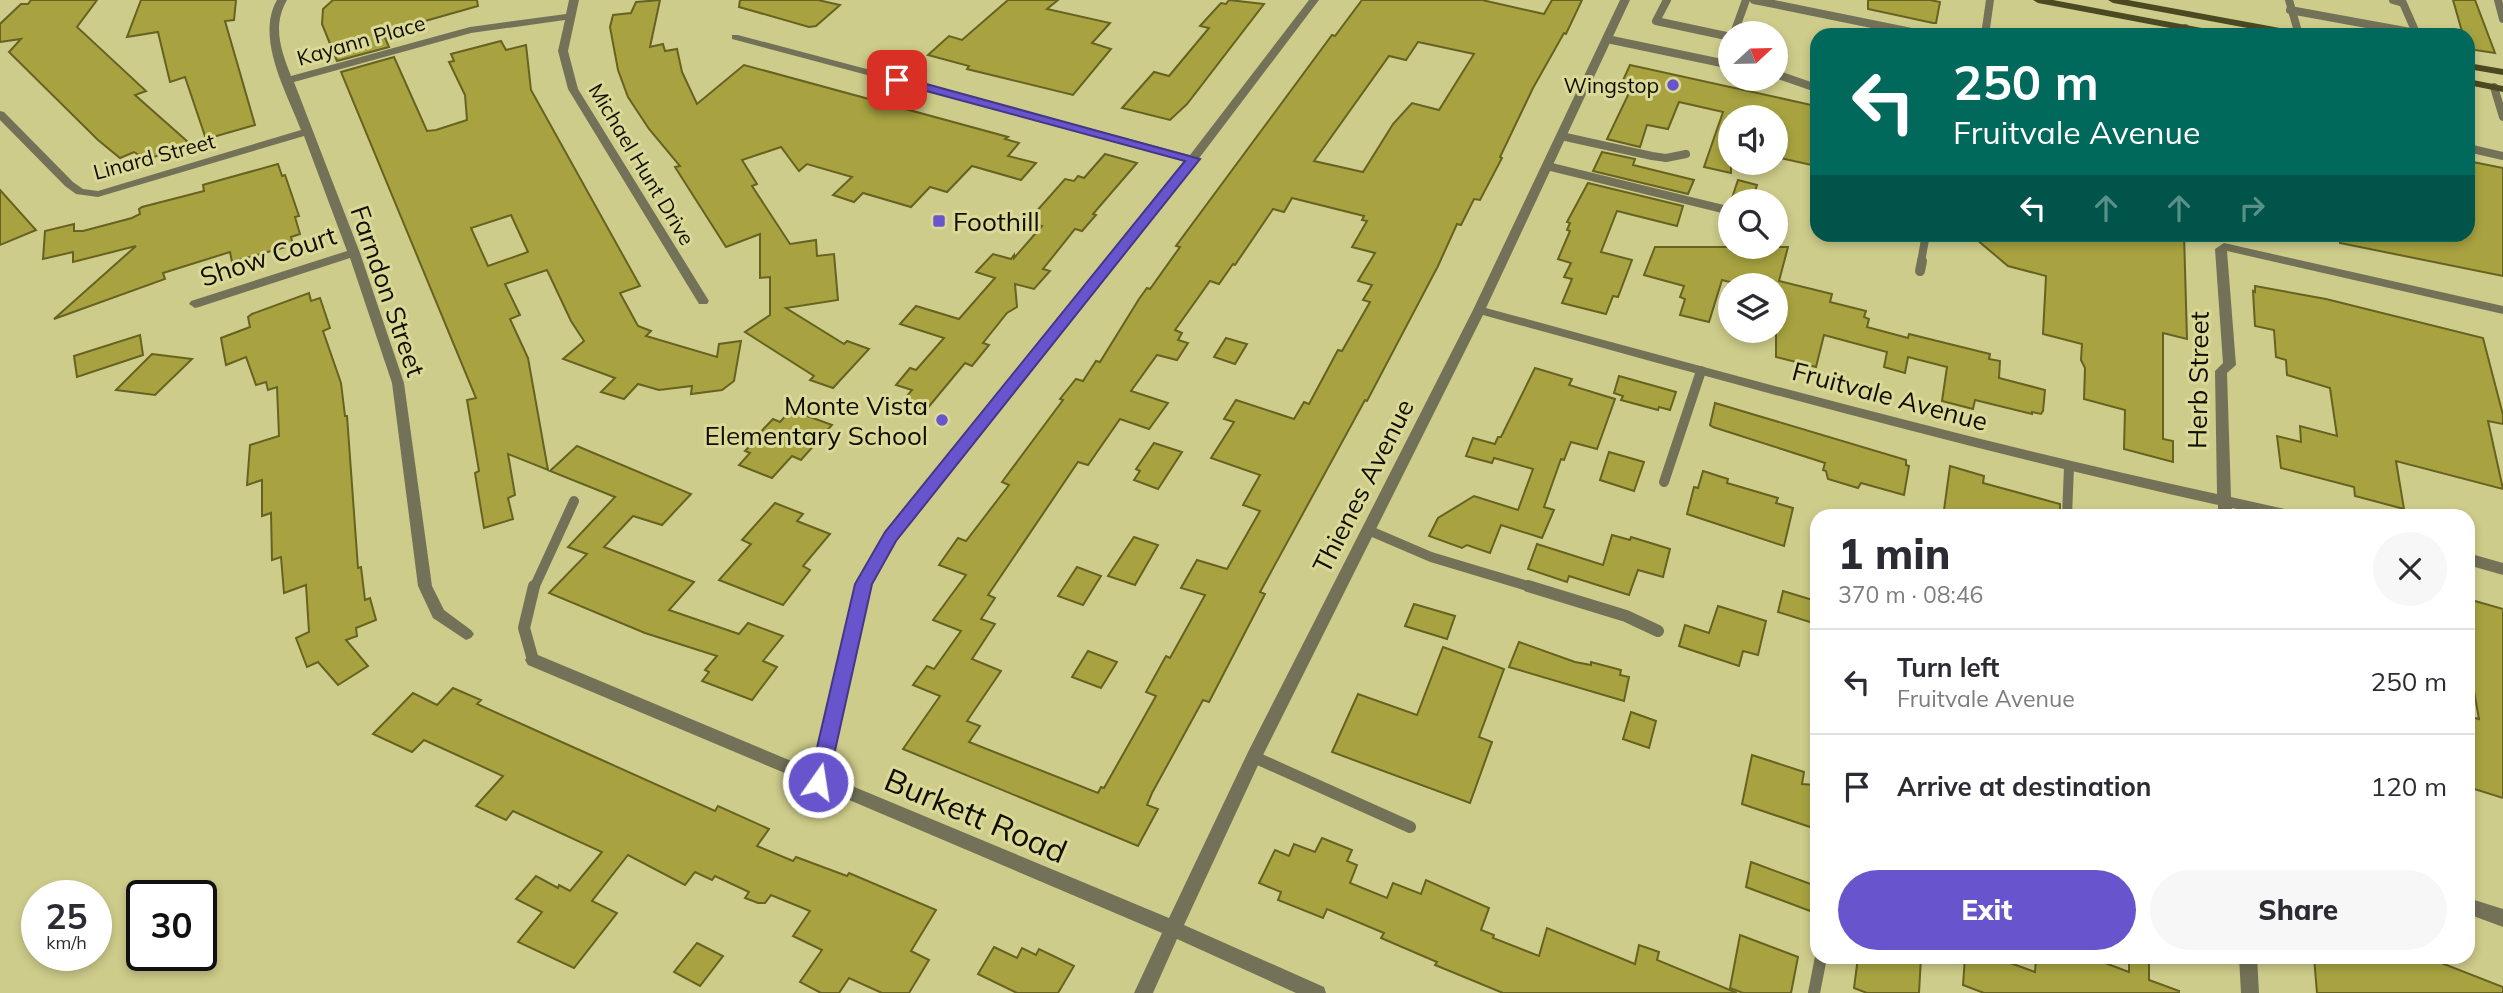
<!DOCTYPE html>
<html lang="en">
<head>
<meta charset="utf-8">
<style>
  body { margin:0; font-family:Mulish,sans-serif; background:#f7f7f7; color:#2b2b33; height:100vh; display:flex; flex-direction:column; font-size:26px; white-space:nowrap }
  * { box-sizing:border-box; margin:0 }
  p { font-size:23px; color:#7c7c81 }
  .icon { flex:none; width:38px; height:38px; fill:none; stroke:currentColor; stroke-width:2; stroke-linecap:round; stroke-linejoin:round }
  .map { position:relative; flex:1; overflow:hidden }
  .panel { position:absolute; left:1810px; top:509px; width:665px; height:455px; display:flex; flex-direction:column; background:#fff; border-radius:21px; box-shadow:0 4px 10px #0003 }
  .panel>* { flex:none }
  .hud { position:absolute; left:1810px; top:28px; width:665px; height:214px; border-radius:21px; box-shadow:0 4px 10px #0003; background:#00695c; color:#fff; overflow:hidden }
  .needle { width:46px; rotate:68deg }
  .controls { position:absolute; left:1718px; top:21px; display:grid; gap:14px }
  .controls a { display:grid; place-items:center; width:70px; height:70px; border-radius:50%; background:#fff; box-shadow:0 4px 10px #0003; font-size:35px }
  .speed { position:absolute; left:21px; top:880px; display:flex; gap:14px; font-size:35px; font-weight:700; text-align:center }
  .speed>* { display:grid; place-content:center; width:91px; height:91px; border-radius:50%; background:#fff; box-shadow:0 4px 10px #0003; line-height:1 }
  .speed small { font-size:18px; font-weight:400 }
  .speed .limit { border:4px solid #111; border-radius:10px; background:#fff; color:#111 }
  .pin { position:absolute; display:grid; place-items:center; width:60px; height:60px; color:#fff; margin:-30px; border-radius:14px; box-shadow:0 4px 10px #0006 }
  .me { position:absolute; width:77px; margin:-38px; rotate:13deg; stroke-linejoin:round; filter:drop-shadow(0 0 5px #0008) }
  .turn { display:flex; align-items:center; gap:24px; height:147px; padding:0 28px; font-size:32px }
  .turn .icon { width:91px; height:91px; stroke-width:2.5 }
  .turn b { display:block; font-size:49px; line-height:60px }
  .lanes { display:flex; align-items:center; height:66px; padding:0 28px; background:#0003; justify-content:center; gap:35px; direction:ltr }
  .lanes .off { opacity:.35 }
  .round { display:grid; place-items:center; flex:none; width:74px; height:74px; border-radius:37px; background:#f7f7f7 }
  .summary { display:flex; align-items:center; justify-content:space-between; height:119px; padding:0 28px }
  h1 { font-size:42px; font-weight:800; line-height:52px }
  .primary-button { display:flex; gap:14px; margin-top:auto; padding:14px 28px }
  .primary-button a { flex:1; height:80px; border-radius:42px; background:#6854cd; color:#fff; font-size:28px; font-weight:800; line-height:80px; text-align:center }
  .primary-button a+a { background:#f7f7f7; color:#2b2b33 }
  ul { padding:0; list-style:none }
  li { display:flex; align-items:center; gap:21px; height:105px; padding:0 28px; border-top:2px solid #e1e1e2 }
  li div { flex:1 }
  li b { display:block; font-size:26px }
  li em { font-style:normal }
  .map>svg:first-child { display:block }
</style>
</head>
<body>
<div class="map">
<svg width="2503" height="993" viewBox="0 0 2503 993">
  <rect width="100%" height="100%" fill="#cecc8a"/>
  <g fill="#a8a340" stroke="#666221" stroke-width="2" fill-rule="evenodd">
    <path d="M31,0h66l-20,27 69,64 -11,4 53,47 -41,18 -13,-8 -14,6 -22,-18 -89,-88 12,-13 -21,3v-18l21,-20h7z"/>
    <path d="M141,0h95l-2,20 -9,1 30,104 -49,14 -21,-62 -15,5 -12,-50 -31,5z"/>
    <path d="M333,0h144l1,6 -95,27 6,14 -52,14 -15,-37 1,-15z"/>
    <path d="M660,0l-10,47 13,-3 2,7 12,-2 5,23 15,32 47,-39 264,72 -3,2 14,4 -11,13 28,7 -15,17 -49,-14 -25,26 -17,-5 -19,20 -48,-14 -9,9 -21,-7 19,-18 -45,-13 -8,7 -18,-24 -39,13 15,24 -5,2 38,58 26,-4 1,16 17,-2 4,46 -52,8 58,36 3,-3 22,8 -36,39 -23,-8 4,-4 -69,-44 25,-17v-38l-10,1v-44l-34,13 -51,-80 5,-1 -31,-37 -21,-32 -10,-27 -8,-43 3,-12 18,-2 5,-11z"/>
    <path d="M740,0h78l22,5 -24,21 -7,1 -70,-20z"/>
    <path d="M1008,0h50l-11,9 63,14 -18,20 19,6 -38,46 -106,-26 2,-3 -41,-11 21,-19 13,4z"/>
    <path d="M1229,0l35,4 -77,100 -17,16 -48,-12 32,-36 15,4 40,-48 -9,-2 21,-23 5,1z"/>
    <path d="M1362,0h120l62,14 8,-14h30l-16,34 -2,-1 -31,55 -33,69 2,1 -22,42 -6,-1 -13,26 -4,-1 -19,42 -71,135 -2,-1 -105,192 5,2 -56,108 -6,-2 -51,93 -5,12 11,4 -20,37 -235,-97 37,-53 -27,-11 14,-19 7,3 27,-38 -28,-11 33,-45 -27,-10 19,-27 8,3 43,-56 -7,-3 61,-82 -3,-1 16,-20 7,2 13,-20 4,1 39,-63 8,-11 3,1 30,-42 -4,-1 156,-211 3,1zM1418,42l56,12 -35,56 -27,-7 -19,21 -30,48 -49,-11 75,-105 17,4zM1292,198l72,18 -2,4 5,1 -15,26 23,6 -17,28 14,4 -9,15 7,2 -28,49 -4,-1 -29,54 -5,-2 -10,17 -58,-19 -12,19 10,3 -23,36 49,17 -17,30 17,6 -33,58 -30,-9 -16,28 24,7 -35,63 -4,-2 -20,36 10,4 -52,92 -3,-1 -3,6 -129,-51 11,-16 -13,-5 34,-50 -29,-12 23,-35 -14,-5 14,-21 -7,-3 90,-133 10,3 32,-46 29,10 19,-26 -37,-12 26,-36 20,5 11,-17 -10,-3 4,-7 -7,-3 35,-49 9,3 14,-20 2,1 38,-56 11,3z"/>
    <path d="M1868,0h62l10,2 -4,21h-3l-65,-14z"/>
    <path d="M2453,0h22l20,53 -27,-4v-14h-5z"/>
    <path d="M501,41l5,9 20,-5 5,45 109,196 -20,7 18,33 13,5 -5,5 71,21 2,-13 22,-3 -7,40 -12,9 -31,4 1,-8 -33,4 -21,-6 -14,15 -23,-7 14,-14 -52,-19 21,-18 -13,-20 -24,-51 -42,14 15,31 -10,4 18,39 20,112 -40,-16 7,41 -7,3 5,21 -29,9 -9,-55 4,-2 -12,-71 9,-2 -135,-326 53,-15 33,74 9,-1 31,-10 -2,-25 -16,-33 5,-1 -3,-7zM511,215l17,37 -40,14 -17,-38z"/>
    <path d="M1630,65l186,41v60l-40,-9 9,-28 -9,-1v-11h-45v56l-27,-6 19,-55 -44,-10 -11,27 -21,-4 -7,22 -33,-8 23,-48 -11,-2z"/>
    <path d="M1602,152l33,7 -2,6 61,15 -6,14 -95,-23z"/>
    <path d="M1105,154l32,9 -44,51 3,1 -14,16 -7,-2 -32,40 7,2 -16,18 -19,-5 2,23 -10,6 -24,30 6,2 -17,21 -7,-3 -39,47 -24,-8 10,-12 -16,-5 14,-17 6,2 28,-32 -44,-14 16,-18 43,13 36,-41 -19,-6 17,-18 18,5 3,-4v3l28,-32 -15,-4 38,-43 9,2 4,-5 6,2z"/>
    <path d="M2468,161l35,7v108l-163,-33 1,-9h127z"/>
    <path d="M278,164l4,12 3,-1 14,41 -4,1 5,17 -9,3 2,8 -61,17 -2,-10 -67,21 2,6 -111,40 82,-73 -63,16v-10l-30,7 2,-28 29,-7v7h9l49,-13 8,-4 -1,-5 3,-2 62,-16 -1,-6 3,-1z"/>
    <path d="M1738,180l19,5 -5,16h-21z"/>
    <path d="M1588,183l95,23 -6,20 -60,-15 -16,41 31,8 -14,37 -5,-1 -7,18 -44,-11 10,-24 -8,-2 7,-14 -13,-4 12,-28 -3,-1 3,-7 -3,-1z"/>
    <path d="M0,190l36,40 -36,15z"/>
    <path d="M1970,234h214l3,105 -24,-6v106l10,2v21l-49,-13 1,-39 -41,-11 1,-31 -4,-8 1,-16 -39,-10 3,-58 -38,-10z"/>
    <path d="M1655,247h133l-9,34 53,13 -2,8 36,9 -2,6 5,2 -2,8 41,11 1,-4 81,20 -1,5 11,2 -1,17 46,12 -2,21 -2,3 -9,-2v2l-57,-14 -2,9 -31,-8 5,-34 -39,-10 -3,16 -21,-6 3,-15 -63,-17 -8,32 -40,-10v-72h-35l-19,-5 -13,42 -29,-7 5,-16 -5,-2 4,-11 -40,-11z"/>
    <path d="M2255,286l71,13 157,39 20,77v9l-15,-3 15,68 -107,-28 8,48 -49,-13 -1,-9 -73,-19 -4,-32 24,6 -1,-16 37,10 -7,-48 -43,-13 -1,-15 -10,-3 -2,-27 -19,-4 -2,-35 2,1z"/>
    <path d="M309,293l2,8 9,-3 10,30 -7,3 18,52 4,33h2l11,152 3,-1 4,33 5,-2 6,22 -20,8 1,8 -11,4 22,26 -30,19 -20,-23 -11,5 -11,-29 13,-6 -3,-47 -22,8 -3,-36 -9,3 -1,-47 -9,3v-36l-15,5 3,-40 29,-9 -2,-49 -9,3 -2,-8 -10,3 -10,-28 -20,8 -5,-27 29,-11 -2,-10 4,-3z"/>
    <path d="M140,335l3,20 -66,22 -3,-21z"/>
    <path d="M1226,338l21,6 -12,20 -21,-7z"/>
    <path d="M152,354l40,5 -37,36 -39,-5z"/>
    <path d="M1535,368l37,11 -3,6 46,14 -18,50 -26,-7 -7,18 -3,-1 -17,48 10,3 -12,28 -41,-13 -11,28 -23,-8 -5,3 -33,-12 9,-18 36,-22 44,14 15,-41 -39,-11 -2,5 -26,-7 7,-18 22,6 3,-7h3z"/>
    <path d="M1619,376l57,16 -6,18 -11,-3 -1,3 -37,-10 2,-4 -9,-3z"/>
    <path d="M1715,403l191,57v5l3,1 -5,29 -43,-12 -3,5 -30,-9 -2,-8 -3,-1 2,-7 -112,-36 -3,-2z"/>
    <path d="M791,410l41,15 -31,35 -9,-4 -20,22 -33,-13 11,-12 -5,-2 10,-10 -2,-1 20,-21 7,3z"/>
    <path d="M1154,443l28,9 -24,37 -24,-9 6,-9 -4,-2z"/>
    <path d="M577,446l114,48 -29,31 -29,-9 -29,31 90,35 -25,28 70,24 9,-11 35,13 -20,25 14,6 -25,33 -50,-19 7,-9 -4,-2 12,-14 -72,-23 -96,-40 38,-39 -19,-7 47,-50 -65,-26z"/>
    <path d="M1609,452l35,10 -10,29 -34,-11z"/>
    <path d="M1950,466l34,10 -1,7 77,21v12h-107v-3l-9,-3z"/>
    <path d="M1703,471l25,8 -1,4 51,15 -2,5 17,5 -9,38 -97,-32 7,-27 4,1z"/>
    <path d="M775,503l28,11 -6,7 33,13 -27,32 7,4 -27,35 -64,-25 32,-36 -9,-4z"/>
    <path d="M1612,535l18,5 1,-3 39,12 -7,28 -25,-7 -9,25 -60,-19 -2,6 -39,-13 9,-25 66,21z"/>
    <path d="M1134,537l24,8 -23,40 -27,-9z"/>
    <path d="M1077,567l24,9 -18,29 -25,-9z"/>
    <path d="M1783,591l33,10v23l-38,-12z"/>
    <path d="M2468,599l35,10v189l-35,-11v-71l11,3 -11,-62z"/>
    <path d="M1414,604l41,12 -8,23 -42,-13z"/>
    <path d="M1718,606l48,15 -8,34 -15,-4 -4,15 -60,-20 6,-21 24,8z"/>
    <path d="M1519,642l56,20 16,3v-3l30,8 -1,5 9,2 -5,24 -115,-34z"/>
    <path d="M1443,647l61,22 -25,68 13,5 -22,61 -138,-51 26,-58 59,21z"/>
    <path d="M1088,651l29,11 -16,26 -29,-11z"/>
    <path d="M453,688l28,12 -4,4 127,57 111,50 3,-5 51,23 -12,17 36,15 3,-4 51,19 2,-3 87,37 -25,41 18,9 -20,33h-27l-33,-15 -10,15h-18l-21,-11 22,-32 -29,-14 17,-25 -39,-16 -6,8h-7l-13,-5 4,-6 -34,-16 -3,4 -17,-8 -10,13 -57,-30 -36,46 25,12 -43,55 -56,-26 24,-30 -26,-13 20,-23 22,12 1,-3 11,6 32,-39 -89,-41 -7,9 -30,-14 27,-30 -79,-36 -12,12 -39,-18 40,-41 24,12z"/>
    <path d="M1631,712l25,9 -7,27 -26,-9z"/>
    <path d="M1752,755l52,17 -2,12 14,1v44l-74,-25z"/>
    <path d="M1322,838l30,12 -5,11 10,4 -7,18 37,15 6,-15 28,11 5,-14 63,28 -8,22 13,5 -1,3 46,18 8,-28 88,36 4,-19 20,7 -2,8 80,33h-234l-68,-28 2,-3 -56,-24 3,-5 -57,-24 -4,9 -45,-18 3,-8 -22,-9 16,-33 14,6 5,-12 21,8z"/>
    <path d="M1751,862l65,24 -3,26 -67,-25z"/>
    <path d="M1740,935l58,22 -7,36h-48l-13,-5z"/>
    <path d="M697,943l26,13 -23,30 -26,-14z"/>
    <path d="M994,947l23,11 5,-10 14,7 3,-6 35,17 -16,27h-41l-39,-19z"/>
    <path d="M1858,957h63l-2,36h-52l-13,-5z"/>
    <path d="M1965,957h29l41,15 1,-15h53l40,15v-15h20v23l30,11v2h-195l-21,-8z"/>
    <path d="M2314,957h112l77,30v6h-186z"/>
  </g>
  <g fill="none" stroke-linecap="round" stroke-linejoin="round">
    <g stroke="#737258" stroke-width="8">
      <path d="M1667,0l-11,21 75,16"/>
      <path d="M1754,0l172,35"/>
      <path d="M2289,0l10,35"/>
      <path d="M2393,0l10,3 14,32"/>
      <path d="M2498,0l5,19"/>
      <path d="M2290,10l126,23"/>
      <path d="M2185,28l1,7"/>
      <path d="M1734,33l12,-33"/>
      <path d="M1985,35l5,-35"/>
      <path d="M1607,39l124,26"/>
      <path d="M1723,63l8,-21"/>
      <path d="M1776,74l40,14"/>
      <path d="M2494,87l9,30"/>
      <path d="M1561,136l91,20 14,2 20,-4"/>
      <path d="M2468,148l35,8"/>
      <path d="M1547,166l184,45"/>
      <path d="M1921,262l5,-28"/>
    </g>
    <g stroke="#737258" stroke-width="10">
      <path d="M1920,271l2,-10"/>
      <path d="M1664,482l37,-111"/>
      <path d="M2067,516l2,-49"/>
      <path d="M1368,530l63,27 103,31"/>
      <path d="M534,588l40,-87"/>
    </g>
    <g stroke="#737258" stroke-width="12">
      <path d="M1528,586l98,30 32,15"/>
      <path d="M533,660l-9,-32 10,-42"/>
      <path d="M1254,757l156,70"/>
      <path d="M1814,993l7,-36"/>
    </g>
    <g fill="#737258" fill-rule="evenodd">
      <path d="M277,0h10c-15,26 -6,50 4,76l179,-49 96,-13 3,-14h10l-11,51 10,38 131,212 -2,3h-8l-131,-215 -10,-38 7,-31 -94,13 -177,49 66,171 44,130 28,203 12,24 27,20 3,4 -3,4 -5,2 -33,-22 -15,-32 -26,-203 -42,-125 -151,49 -4,1 -6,-4 2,-3 156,-50 -43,-115 -206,61 -22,-3 -11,-8 -65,-66v-9l4,1 69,70 10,7 15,2 203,-61c-14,-37 -46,-92 -24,-130z"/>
      <path d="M1309,0h10l-122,161 -302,379 -25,44 -42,192 341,142 79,-166 225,-442 147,-310h10l-144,308c243,66 485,133 731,186l-2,-123 8,-8 -8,-114 9,-6 279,63v8l-276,-63 9,114 -9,8 4,124 62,14 5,1 2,4h-30l-38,-8v8h-14v-11c-248,-55 -491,-123 -735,-190l-223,446 -76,164 140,62 2,6h-30l-119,-54 -24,54h-19l28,-60 -341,-145 -9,-1 -1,-3 -283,-119 -3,-5 3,-5 5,-1 5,1 275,115 43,-186 29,-52 301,-372 -454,-121v-4h6l452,120z"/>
      <path d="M2468,553l35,10v12l-35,-10z"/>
      <path d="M2468,898l35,11v18l-35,-13z"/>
      <path d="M2239,957h18l2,36h-18z"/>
    </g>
    <g fill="#4b4922" fill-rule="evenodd">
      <path d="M2033,0h20l170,32 5,3h-21l-169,-32z"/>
      <path d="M2108,0h20l173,32 5,3h-21l-172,-32z"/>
      <path d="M2468,63l35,6v6l-35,-6z"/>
      <path d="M2468,79l35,7v6l-35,-7z"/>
    </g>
  </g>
  <path fill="#6854cd" stroke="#443785" stroke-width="2" d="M897,76l303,83 -304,382 -24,43 -44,198 -3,5 -7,3 -6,-3 -3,-5 46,-198 30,-52 300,-371 -292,-79 -2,-2z"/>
  <g fill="#6854cd" stroke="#dbd997" stroke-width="2.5">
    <circle cx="1673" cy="85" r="7"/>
    <rect x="932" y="214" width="14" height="14" rx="3.5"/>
    <circle cx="942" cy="420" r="7"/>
  </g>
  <g text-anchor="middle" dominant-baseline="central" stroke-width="6" stroke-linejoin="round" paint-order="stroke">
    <g font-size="21" fill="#100e00" stroke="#dbd997">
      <text transform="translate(361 40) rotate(-16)">Kayann Place</text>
      <text transform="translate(154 156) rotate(-15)">Linard Street</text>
      <text transform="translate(642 164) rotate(59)">Michael Hunt Drive</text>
    </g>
    <g font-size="21" fill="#100e00" stroke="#dbd997" text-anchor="end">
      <text x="1659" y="85">Wingstop</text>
    </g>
    <g font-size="26" fill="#100e00" stroke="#dbd997" text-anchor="start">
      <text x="953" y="221">Foothill</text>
      <text x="928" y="405" text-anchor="end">Monte Vista<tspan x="928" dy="30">Elementary School</tspan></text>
    </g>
    <g font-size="26" fill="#100e00" stroke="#dbd997">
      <text transform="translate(268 256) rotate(-18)">Show Court</text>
      <text transform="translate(388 291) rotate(71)">Farndon Street</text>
      <text transform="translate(2198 380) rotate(-89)">Herb Street</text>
      <text transform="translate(1890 396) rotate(15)">Fruitvale Avenue</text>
      <text transform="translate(1363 486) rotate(-63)">Thienes Avenue</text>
    </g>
    <g font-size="32" fill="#100e00" stroke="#dbd997">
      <text transform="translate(976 815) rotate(23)">Burkett Road</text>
    </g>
  </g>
</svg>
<div class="controls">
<a><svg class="needle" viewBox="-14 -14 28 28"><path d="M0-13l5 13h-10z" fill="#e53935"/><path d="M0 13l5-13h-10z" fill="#7c7c81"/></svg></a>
<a><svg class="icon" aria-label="sound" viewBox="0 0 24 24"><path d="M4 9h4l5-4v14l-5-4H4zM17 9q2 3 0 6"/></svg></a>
<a><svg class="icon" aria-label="search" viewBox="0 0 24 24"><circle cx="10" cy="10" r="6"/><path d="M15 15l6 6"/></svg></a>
<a><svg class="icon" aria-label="layers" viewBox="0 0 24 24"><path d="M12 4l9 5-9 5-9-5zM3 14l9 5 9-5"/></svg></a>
</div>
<div class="speed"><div>25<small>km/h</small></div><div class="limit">30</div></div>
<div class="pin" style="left:897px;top:80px;background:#d93025"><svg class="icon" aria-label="arrive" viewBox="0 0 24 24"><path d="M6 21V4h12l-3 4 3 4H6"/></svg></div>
<svg class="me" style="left:818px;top:782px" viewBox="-20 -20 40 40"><circle r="17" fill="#6854cd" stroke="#fff" stroke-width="3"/><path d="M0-11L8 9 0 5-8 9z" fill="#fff"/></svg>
<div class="hud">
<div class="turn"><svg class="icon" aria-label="left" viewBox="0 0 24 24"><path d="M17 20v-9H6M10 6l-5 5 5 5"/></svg><div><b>250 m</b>Fruitvale Avenue</div></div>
<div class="lanes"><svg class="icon" aria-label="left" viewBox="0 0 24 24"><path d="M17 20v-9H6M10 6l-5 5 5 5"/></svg><svg class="icon off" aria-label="ahead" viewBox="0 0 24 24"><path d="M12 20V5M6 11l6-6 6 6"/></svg><svg class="icon off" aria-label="ahead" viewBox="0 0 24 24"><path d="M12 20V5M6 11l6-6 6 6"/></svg><svg class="icon off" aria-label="right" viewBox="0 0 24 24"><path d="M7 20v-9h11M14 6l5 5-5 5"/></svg></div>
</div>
<section class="panel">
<div class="summary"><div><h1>1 min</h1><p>370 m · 08:46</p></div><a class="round"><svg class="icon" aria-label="close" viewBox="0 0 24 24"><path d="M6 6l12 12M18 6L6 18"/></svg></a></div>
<ul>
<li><svg class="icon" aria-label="left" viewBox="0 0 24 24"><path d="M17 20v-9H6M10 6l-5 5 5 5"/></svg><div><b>Turn left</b><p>Fruitvale Avenue</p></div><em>250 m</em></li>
<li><svg class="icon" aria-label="arrive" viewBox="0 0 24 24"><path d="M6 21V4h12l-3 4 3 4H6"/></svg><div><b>Arrive at destination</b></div><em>120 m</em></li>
</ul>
<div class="primary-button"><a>Exit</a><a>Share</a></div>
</section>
</div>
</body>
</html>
